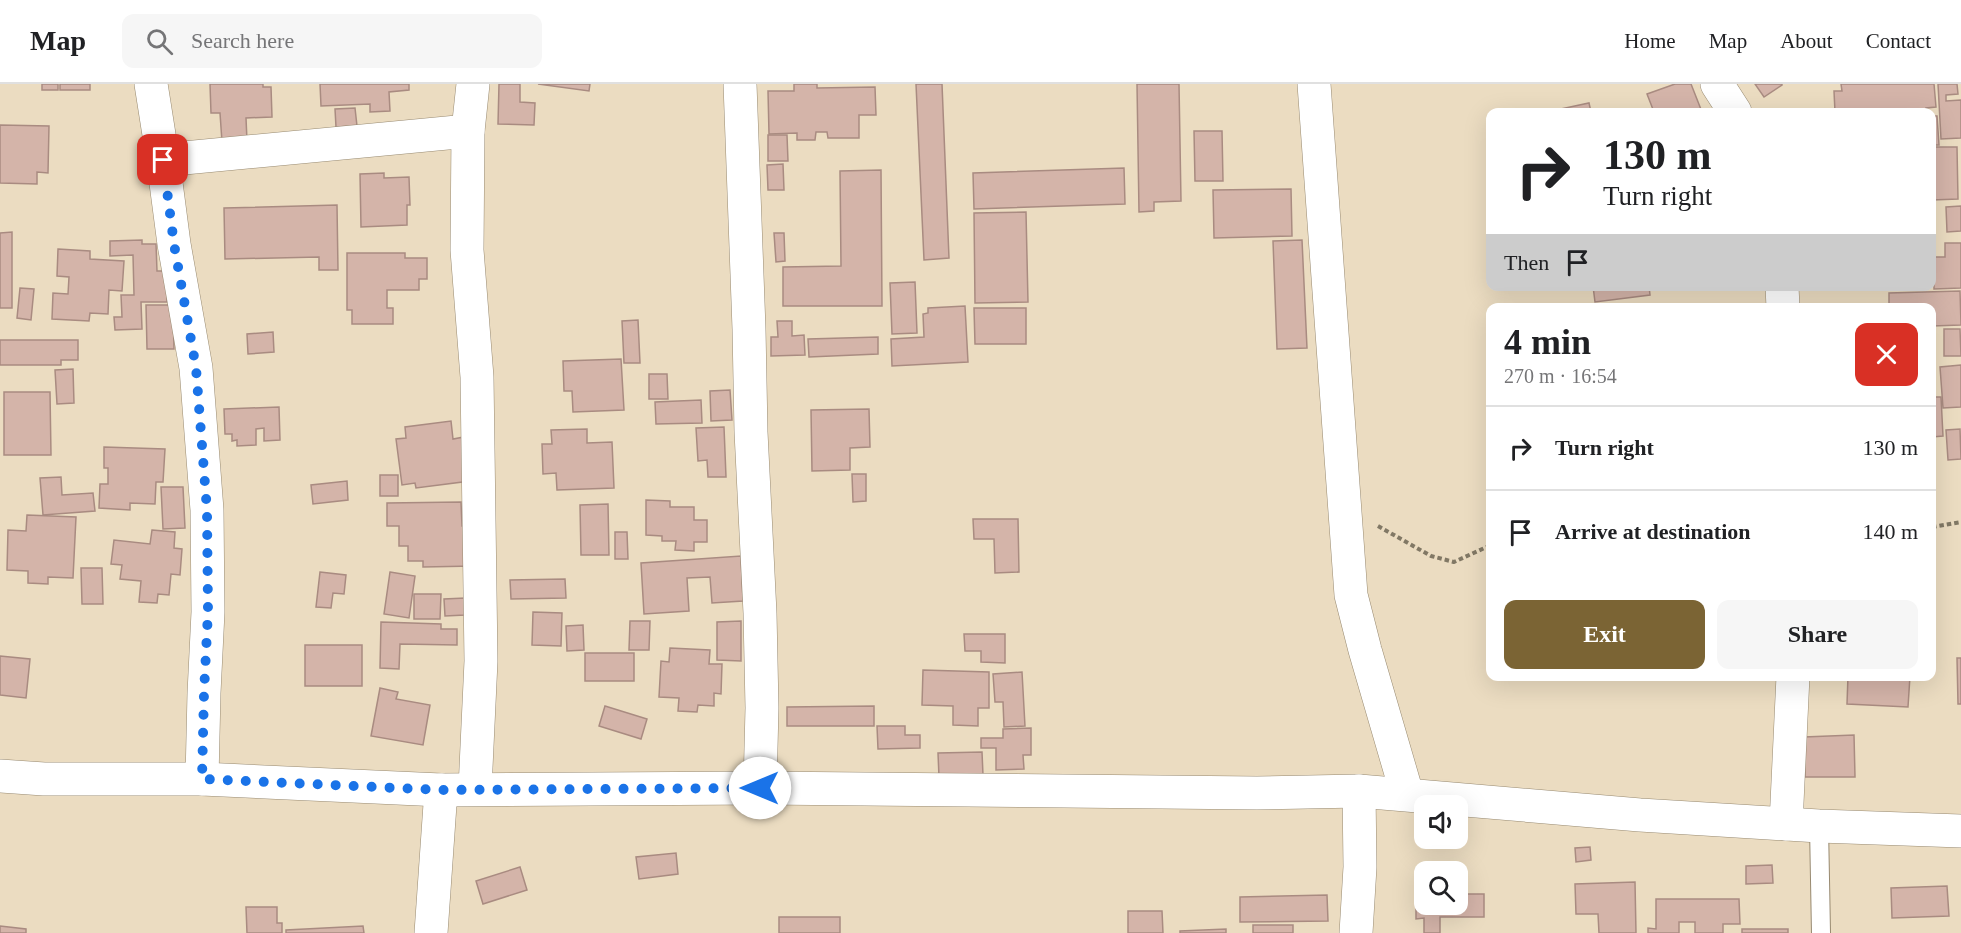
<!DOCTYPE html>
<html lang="en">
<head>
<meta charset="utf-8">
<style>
  body { margin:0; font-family:"Times New Roman",serif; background:#f6f6f6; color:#202124; height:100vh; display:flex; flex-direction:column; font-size:22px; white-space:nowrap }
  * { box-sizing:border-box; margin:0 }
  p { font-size:20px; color:#757577 }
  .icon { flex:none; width:33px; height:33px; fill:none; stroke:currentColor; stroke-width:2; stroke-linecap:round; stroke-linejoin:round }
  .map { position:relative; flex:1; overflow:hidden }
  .sheet { position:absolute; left:1486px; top:219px; width:450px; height:378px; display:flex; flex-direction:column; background:#fff; border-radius:12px; box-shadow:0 6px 24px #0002 }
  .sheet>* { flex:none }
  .top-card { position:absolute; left:1486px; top:24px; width:450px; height:183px; border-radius:12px; box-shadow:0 6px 24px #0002; background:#fff; color:#202124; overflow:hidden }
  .fabs { position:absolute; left:1414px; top:711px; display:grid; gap:12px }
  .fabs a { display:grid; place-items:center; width:54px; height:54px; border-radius:12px; background:#fff; box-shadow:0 6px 24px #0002; font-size:30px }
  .pin { position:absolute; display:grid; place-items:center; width:51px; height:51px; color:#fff; margin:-26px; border-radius:12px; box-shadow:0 3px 9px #0006 }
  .me { position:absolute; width:66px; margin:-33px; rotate:270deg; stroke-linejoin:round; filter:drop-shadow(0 0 4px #0008) }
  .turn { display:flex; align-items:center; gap:21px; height:126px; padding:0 18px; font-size:27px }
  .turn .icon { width:78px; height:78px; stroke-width:2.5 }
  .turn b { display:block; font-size:42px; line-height:51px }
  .then { display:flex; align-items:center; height:57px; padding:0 18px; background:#0003; gap:12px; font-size:22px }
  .round { display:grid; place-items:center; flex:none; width:63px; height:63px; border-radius:12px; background:#f6f6f6 }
  .headline { display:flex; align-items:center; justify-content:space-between; height:102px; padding:0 18px }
  h1 { font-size:36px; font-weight:700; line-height:45px }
  .cta { display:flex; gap:12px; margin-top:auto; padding:12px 18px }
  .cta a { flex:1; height:69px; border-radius:12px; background:#7b6434; color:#fff; font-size:24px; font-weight:700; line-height:69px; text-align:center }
  .cta a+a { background:#f6f6f6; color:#202124 }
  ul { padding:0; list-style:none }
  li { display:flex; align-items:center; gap:18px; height:84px; padding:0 18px; border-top:2px solid #e0e0e0 }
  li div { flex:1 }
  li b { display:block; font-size:22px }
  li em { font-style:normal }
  header { display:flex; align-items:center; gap:36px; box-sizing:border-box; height:84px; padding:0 30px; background:#fff; border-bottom:2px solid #e0e0e0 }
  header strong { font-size:28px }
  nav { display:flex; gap:33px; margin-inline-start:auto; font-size:21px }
  .search { width:420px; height:54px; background:#f6f6f6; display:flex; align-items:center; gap:15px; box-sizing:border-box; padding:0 21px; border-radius:12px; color:#757577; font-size:22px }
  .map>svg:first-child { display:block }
</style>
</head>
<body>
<header>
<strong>Map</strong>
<div class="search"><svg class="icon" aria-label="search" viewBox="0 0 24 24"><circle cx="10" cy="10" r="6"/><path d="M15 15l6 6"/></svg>Search here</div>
<nav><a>Home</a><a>Map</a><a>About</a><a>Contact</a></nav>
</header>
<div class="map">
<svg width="1961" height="849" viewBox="0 0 1961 849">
  <rect width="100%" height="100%" fill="#ebdcc1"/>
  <g fill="#d4b4a9" stroke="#a98b81" stroke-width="1.5">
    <rect x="42" y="0" width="16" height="6"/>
    <rect x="60" y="0" width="30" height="6"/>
    <path d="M210,0h53v3h8l1,30 -26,1 1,23 -25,1 -2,-29h-9z"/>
    <path d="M320,0h89v6l-20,2 1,19 -20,1v-8l-49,2z"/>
    <path d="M499,0h21v18l15,1 -1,22 -36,-1z"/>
    <path d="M538,0h52l-1,7z"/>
    <path d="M794,0h23v4l58,-1 1,28h-17v23h-31l-1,-6h-11l-1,8h-18v-7l-28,1 -1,-43h26z"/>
    <path d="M916,0h26l7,174 -25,2z"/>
    <path d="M1137,0h42l2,117 -27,1v9l-15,1z"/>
    <path d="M1675,0h16l11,28h-48l-7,-18z"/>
    <path d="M1755,0h27v1l-18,12z"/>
    <path d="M1841,0h93l2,23 -10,1 1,4h-92l-1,-21h8z"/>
    <path d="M1938,0h19l1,10 -12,1v6l15,-1v38l-20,1z"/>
    <path d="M1589,19l2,9h-40v-1z"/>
    <path d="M355,24l2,18 -21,1 -1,-18z"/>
    <path d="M1932,32h5l2,29h-7z"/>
    <path d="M0,41l49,1 -1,47 -11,-1v12l-37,-1z"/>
    <path d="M1194,47h28l1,50h-28z"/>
    <path d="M768,51h19l1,26h-20z"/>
    <path d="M1935,63h22l1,52 -26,1v-30h3z"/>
    <path d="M783,80l1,26h-16l-1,-25z"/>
    <path d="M1124,84l1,36 -151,5 -1,-36z"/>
    <path d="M881,86l1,136h-99v-39l58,-1 -1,-95z"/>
    <path d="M384,89v5l25,-1 1,28h-3v20l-46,2 -1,-53z"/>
    <path d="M1291,105l1,47 -78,2 -1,-48z"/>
    <path d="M337,121l1,65h-19v-13l-94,2 -1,-51z"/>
    <path d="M1961,122v25l-14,1 -1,-25z"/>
    <path d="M1026,128l2,90 -53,1 -1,-90z"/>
    <path d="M12,148v76h-12v-75z"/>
    <path d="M774,149h10l1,28 -9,1z"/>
    <path d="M142,156v4h14l1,27h10v31h-26l1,27 -27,1 -1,-13h8l-1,-22h13l-1,-40 -23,1v-15z"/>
    <path d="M1302,156l5,108 -30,1 -4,-108z"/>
    <path d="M1945,159h16v45l-27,1v-32h11z"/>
    <path d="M58,165l32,2v8l34,2 -2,30 -13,-1 -1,24 -18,-1 -1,8 -37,-2 1,-26 15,1 1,-17 -12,-1z"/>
    <path d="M347,169h58v5h22v21h-8v11h-32v18h6v16h-41v-14h-5z"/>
    <path d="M915,198l2,51 -25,1 -2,-51z"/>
    <path d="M1593,202h56l1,9 -55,7z"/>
    <path d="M20,204l14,1 -3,31 -14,-2z"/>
    <path d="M1960,207l1,34 -29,1v-18h-43v-15z"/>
    <path d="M146,221h27l1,44h-27z"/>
    <path d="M965,222l3,56 -76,4 -1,-27 33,-2 -1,-23 5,-1v-5z"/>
    <path d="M974,224h52v36h-51z"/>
    <path d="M638,236l2,43h-16l-2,-42z"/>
    <path d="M777,237h15v15l12,-1 1,20 -34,1v-19h7z"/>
    <path d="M1944,245h16l1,27h-17z"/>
    <path d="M273,248l1,20 -26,2 -1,-20z"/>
    <path d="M878,253v17l-69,3 -1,-18z"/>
    <path d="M0,256h78v20h-17v5h-61z"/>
    <path d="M621,275l3,51 -51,2 -1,-21h-8l-1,-30z"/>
    <path d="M1961,281v42l-18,1 -3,-41z"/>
    <path d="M73,285l1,34 -17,1 -2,-34z"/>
    <path d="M649,290h18l1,25h-19z"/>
    <path d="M730,306l2,30 -21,1 -1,-30z"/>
    <path d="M4,308h46l1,63h-47z"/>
    <path d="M1932,313h9l2,39 -11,1z"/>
    <path d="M701,316l1,23 -46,1 -1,-22z"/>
    <path d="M279,323l1,33 -16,1v-13l-8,1v16l-19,1v-6l-5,1v-7h-7l-1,-25z"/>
    <path d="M869,325l1,38 -20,1v22l-38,1 -1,-61z"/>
    <path d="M451,337l2,18 11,-2 6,44 -54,7 -1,-5 -13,2 -6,-46 10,-1 -1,-11z"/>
    <path d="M724,343l2,50h-18l-1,-17 -9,1 -2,-33z"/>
    <path d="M587,345v14l25,-1 2,46 -57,2 -1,-17 -13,1 -1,-30h10l-1,-14z"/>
    <path d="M1960,345l1,30 -13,1 -2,-30z"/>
    <path d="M104,363l61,2 -2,33h-7l-1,22 -25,-1v7l-31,-2 1,-24h8v-16h-4z"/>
    <path d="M852,390h14v27l-13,1z"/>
    <rect x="380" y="391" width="18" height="21"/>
    <path d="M61,393l1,18 31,-2 2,18 -52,4 -3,-37z"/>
    <path d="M347,397l1,19 -35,4 -2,-19z"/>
    <path d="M161,403h22l2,41 -22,1z"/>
    <path d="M646,416l24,1v6h24v13h13v22h-13v9l-19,-1 1,-9h-14v-5l-16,-1z"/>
    <path d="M461,418l1,24h11l1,40 -51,1v-6h-15v-15h-9v-20h-12v-23z"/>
    <path d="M608,420l1,51h-28l-1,-50z"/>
    <path d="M27,431l49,2 -3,61 -25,-1v7l-20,-1v-12l-21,-1 1,-40 18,1z"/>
    <path d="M973,435h45l1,53 -24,1 -1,-34h-20z"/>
    <path d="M152,446l23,2 -1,16 8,1 -2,26 -9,-1 -2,21 -11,-1 -1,9 -18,-1 2,-21 -21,-2 2,-14 -11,-1 3,-24 36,4z"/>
    <path d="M615,448h12l1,27h-13z"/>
    <path d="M741,472l2,45 -31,2 -2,-26 -23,1 2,33 -45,3 -3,-51z"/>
    <path d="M81,484h21l1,36h-21z"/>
    <path d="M320,488l26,3 -2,19 -11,-1 -2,15 -15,-1z"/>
    <path d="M390,488l25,4 -6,42 -25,-4z"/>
    <path d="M565,495l1,19 -55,1 -1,-19z"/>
    <path d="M414,510h27l-1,25h-26z"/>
    <path d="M465,514v17l-20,1 -1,-17z"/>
    <path d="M533,528l29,1 -1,33 -29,-1z"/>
    <path d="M630,537h20l-1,29h-20z"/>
    <path d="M741,537v40l-24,-1v-38z"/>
    <path d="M381,538l60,2v5h16v16l-57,-1 -1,25 -19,-1z"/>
    <path d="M583,541l1,25 -17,1 -1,-25z"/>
    <path d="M964,550h41v29l-24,-1v-11h-16z"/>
    <rect x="305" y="561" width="57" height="41"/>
    <path d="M670,564l40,2 -1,14h13l-1,30 -7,-1v13l-16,-1 -1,7 -19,-1 1,-13 -20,-1 2,-36 8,1z"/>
    <rect x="585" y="569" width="49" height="28"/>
    <path d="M0,572l30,3 -4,39 -26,-3z"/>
    <path d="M1957,574h4v46h-3z"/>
    <path d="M923,586l66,2v36h-11v18l-25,-1v-19l-31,-1z"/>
    <path d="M1022,588l3,54 -21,1 -1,-25h-8l-2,-28z"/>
    <path d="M1848,592h62l-2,31 -61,-3z"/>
    <path d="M380,604l18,4 -2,7 34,6 -7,40 -52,-9z"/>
    <path d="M605,622l42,13 -6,20 -42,-13z"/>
    <path d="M874,622v20h-87v-19z"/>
    <path d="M877,642h28v9h15v13l-42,1z"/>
    <path d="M1031,644v27h-8l1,14 -28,1v-22h-15v-10h22v-9z"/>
    <path d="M1854,651l1,42h-50l-1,-40z"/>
    <path d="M982,668l1,23 -44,2 -1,-24z"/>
    <path d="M1590,763l1,13 -15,2 -1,-14z"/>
    <path d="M676,769l2,21 -39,5 -3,-22z"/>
    <path d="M1772,781l1,18 -27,1v-18z"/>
    <path d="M520,783l7,23 -44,14 -7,-23z"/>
    <path d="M1635,798l1,51h-37l-1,-19h-22l-1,-30z"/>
    <path d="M1947,802l2,30 -57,2 -1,-30z"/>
    <path d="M1416,810h9v10h33v-10h26v23h-44v16h-16v-15l-8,1z"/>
    <path d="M1327,811l1,26 -88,1v-25z"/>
    <path d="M1656,815h83l1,25h-17v9h-28v-11h-16v11h-31v-5l8,1z"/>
    <path d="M246,823h31v16h5v10h-35z"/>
    <path d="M1128,827h34l1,22h-35z"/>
    <rect x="779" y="833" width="61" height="16"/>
    <rect x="1253" y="841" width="40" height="8"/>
    <path d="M0,842l26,3v4h-26z"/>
    <path d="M363,842l1,7h-78v-3z"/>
    <path d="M1226,845v4h-46v-2z"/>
    <rect x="1742" y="845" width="46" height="4"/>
  </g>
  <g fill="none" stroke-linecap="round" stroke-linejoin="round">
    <g stroke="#988a71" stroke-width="20">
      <path id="service" d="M1819,742l2,107"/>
    </g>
    <g stroke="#988a71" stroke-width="34">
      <g id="minor">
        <path d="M151,0l12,76 11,84 22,124 11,142 1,102 -4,81 -2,86"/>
        <path d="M473,0l-5,47 -1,119 10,127 4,284 -6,128"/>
        <path d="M740,0l9,245 2,103 9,181 2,95 -2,80"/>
        <path d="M1314,0l37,511 14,55 42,144"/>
        <path d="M1717,0l18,28"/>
        <path d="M163,76l305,-29"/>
        <path d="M1782,202l1,22"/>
        <path d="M0,692l44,3h158l239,11 319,-2 497,5 102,-2 281,24 179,11 142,5"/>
        <path d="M1786,740l7,-148"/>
        <path d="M431,849l10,-143"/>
        <path d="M1356,849l4,-66 -1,-76"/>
      </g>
    </g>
    <g stroke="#817865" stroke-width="4" stroke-dasharray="4.5 3" stroke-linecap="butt">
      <path d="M1378,442l53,30 23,6 37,-17"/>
      <path d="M1932,443l29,-5"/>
    </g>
    <use href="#service" stroke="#fff" stroke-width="18"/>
    <use href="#minor" stroke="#fff" stroke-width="33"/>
  </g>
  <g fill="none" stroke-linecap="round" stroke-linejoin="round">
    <path stroke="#1a73e8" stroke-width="10" stroke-dasharray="0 18" d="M163,76l11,84 22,124 11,142 1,102 -4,81 -2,86 239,11 319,-2"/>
  </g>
</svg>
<div class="fabs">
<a><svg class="icon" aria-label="sound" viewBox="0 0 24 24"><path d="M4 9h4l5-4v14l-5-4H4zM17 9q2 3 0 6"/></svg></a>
<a><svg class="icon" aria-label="search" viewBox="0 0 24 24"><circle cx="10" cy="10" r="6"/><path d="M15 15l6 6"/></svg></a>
</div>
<div class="pin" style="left:163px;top:76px;background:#d93025"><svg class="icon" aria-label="arrive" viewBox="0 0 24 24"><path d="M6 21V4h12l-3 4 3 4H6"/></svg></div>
<svg class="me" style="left:760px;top:704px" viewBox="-20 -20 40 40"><circle r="19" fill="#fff"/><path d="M0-13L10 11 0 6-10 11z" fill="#1a73e8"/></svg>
<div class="top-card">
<div class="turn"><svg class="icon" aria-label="right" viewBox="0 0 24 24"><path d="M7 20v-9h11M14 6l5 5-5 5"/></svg><div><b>130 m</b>Turn right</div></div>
<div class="then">Then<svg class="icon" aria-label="arrive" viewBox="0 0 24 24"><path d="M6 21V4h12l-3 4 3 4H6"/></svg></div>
</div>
<section class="sheet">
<div class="headline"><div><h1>4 min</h1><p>270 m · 16:54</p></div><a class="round" style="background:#d93025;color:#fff"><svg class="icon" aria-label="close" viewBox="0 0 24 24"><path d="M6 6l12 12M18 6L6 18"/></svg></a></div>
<ul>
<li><svg class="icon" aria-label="right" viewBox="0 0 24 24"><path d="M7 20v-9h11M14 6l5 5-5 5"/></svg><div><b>Turn right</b></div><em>130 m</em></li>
<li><svg class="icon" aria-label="arrive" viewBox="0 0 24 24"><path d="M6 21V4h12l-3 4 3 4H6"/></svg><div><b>Arrive at destination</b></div><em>140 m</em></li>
</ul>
<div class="cta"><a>Exit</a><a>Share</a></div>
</section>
</div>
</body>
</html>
